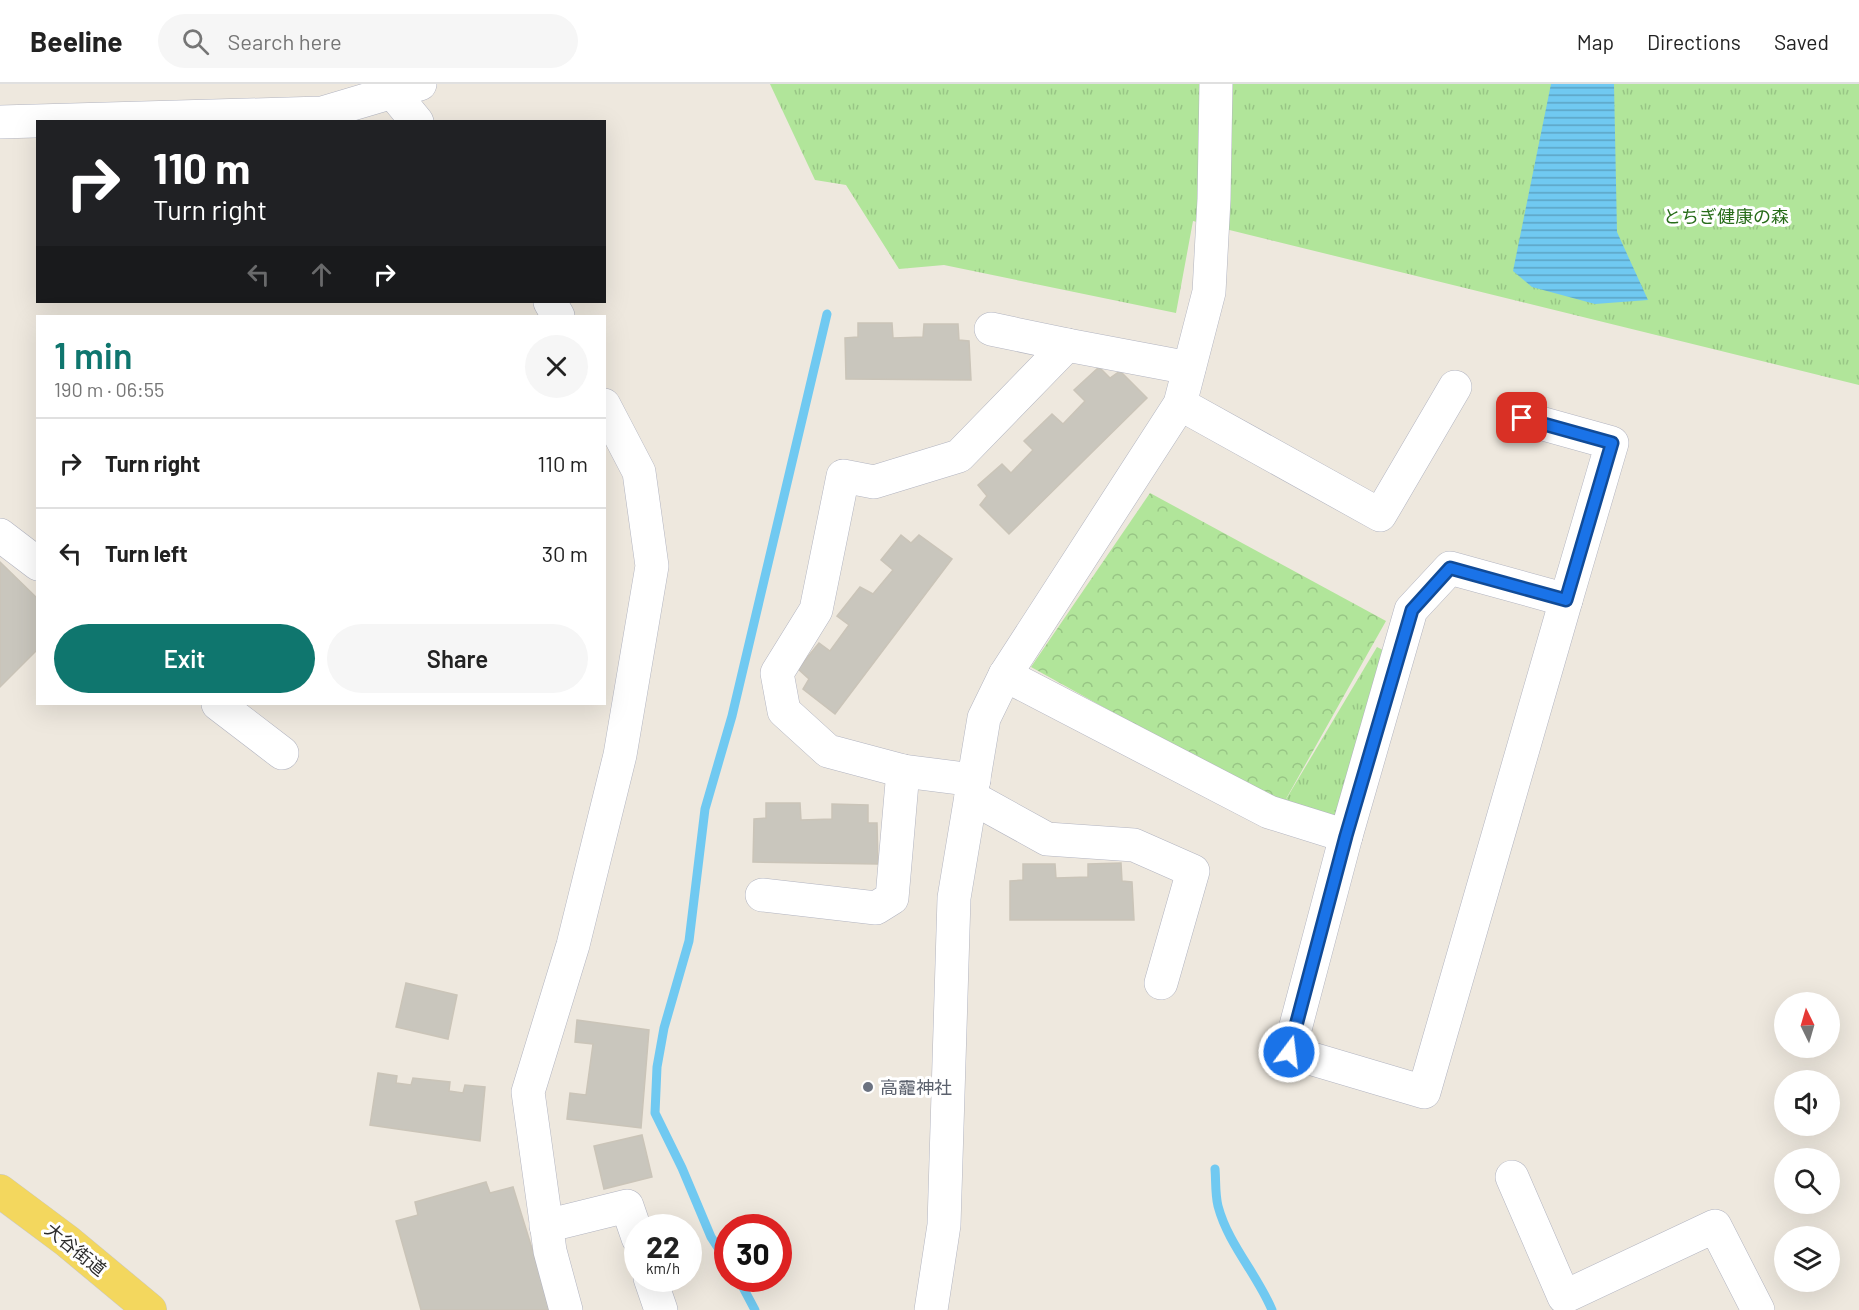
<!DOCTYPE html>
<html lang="en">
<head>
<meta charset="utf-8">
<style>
  body { margin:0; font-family:Barlow,"Noto Sans JP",sans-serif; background:#f6f6f6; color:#222; height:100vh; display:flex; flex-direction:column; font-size:22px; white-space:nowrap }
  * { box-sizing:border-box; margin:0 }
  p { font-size:20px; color:#767676 }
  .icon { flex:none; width:33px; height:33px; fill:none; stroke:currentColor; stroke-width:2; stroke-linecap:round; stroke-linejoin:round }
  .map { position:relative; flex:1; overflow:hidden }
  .drawer { position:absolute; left:36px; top:231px; width:570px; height:390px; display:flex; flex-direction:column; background:#fff; border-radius:0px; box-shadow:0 6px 24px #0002 }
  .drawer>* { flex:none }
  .banner { position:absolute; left:36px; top:36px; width:570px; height:183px; border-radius:0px; box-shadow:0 6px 24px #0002; background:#202124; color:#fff; overflow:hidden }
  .needle { width:39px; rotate:355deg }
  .controls { position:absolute; left:1774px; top:908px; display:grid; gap:12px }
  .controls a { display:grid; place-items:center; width:66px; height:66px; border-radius:50%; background:#fff; box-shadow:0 6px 24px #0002; font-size:30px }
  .speed { position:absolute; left:624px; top:1130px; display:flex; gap:12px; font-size:30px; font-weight:700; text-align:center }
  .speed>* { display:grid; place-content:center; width:78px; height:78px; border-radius:50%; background:#fff; box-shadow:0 6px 24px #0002; line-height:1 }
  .speed small { font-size:15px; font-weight:400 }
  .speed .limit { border:9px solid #d22; background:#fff; color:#111 }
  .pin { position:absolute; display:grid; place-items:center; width:51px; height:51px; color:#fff; margin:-26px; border-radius:12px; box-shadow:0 3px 9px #0006 }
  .me { position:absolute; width:66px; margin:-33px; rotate:15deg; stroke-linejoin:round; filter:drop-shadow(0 0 4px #0008) }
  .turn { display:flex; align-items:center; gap:21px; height:126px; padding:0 18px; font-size:27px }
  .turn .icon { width:78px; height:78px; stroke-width:2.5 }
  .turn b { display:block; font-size:42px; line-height:51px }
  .lanes { display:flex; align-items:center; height:57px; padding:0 18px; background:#0003; justify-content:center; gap:30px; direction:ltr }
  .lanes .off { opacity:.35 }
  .round { display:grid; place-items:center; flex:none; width:63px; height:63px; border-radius:32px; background:#f6f6f6 }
  .headline { display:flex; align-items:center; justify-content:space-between; height:102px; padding:0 18px }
  h1 { font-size:36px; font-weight:600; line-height:45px; color:#0f766e }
  .button { display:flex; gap:12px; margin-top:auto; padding:12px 18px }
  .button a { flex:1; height:69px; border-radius:36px; background:#0f766e; color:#fff; font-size:24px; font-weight:600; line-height:69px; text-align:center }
  .button a+a { background:#f6f6f6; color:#222 }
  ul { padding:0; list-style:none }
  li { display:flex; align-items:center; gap:18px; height:90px; padding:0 18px; border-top:2px solid #e0e0e0 }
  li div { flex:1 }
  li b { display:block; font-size:22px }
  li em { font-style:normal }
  header { display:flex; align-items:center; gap:36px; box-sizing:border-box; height:84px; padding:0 30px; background:#fff; border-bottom:2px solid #e0e0e0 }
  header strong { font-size:28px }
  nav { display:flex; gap:33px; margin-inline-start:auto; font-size:21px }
  .search { width:420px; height:54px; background:#f6f6f6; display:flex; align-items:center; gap:15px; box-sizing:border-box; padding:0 21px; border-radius:33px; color:#767676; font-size:22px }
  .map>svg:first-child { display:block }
</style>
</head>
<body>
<header>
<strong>Beeline</strong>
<div class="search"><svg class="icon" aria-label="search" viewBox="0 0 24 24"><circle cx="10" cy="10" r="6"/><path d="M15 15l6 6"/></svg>Search here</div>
<nav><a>Map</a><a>Directions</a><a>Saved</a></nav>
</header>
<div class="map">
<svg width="1859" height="1226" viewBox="0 0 1859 1226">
  <defs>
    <pattern id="forest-crowns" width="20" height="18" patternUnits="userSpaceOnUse" patternTransform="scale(1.5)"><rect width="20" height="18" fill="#b1e59a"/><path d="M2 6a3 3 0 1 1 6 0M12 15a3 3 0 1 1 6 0" fill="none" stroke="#98c585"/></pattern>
    <pattern id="park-tufts" width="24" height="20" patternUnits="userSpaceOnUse" patternTransform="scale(1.5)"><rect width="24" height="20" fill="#b1e59a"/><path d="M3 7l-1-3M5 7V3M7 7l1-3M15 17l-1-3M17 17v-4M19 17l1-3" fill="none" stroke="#98c585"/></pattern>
    <pattern id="water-rules" width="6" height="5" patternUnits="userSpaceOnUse" patternTransform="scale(1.5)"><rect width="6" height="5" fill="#70c9f1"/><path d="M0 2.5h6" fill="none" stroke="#5ca3c3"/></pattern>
  </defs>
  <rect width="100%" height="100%" fill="#eee8de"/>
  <path fill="url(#forest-crowns)" d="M1150,409l236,128 -104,185 -251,-139z"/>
  <g fill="url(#park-tufts)">
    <path d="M770,0h1089v301l-666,-164 -17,92 -232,-48 -45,4 -53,-84 -31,-5z"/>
    <path d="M1377,563l8,4 -41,159 -19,12 -43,-16z"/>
  </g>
  <path fill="url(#water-rules)" d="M1551,0h63l3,148 31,68 -53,4 -63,-17 -19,-16z"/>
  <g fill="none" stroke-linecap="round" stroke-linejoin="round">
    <g stroke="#70c9f1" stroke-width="9">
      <path d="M1215,1085c1,11 0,25 3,37 10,38 39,68 54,104"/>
      <path d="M728,1179l-17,-26 -29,-69 -27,-55 2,-46 7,-39 25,-87 16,-132 27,-93 95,-402"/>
      <path d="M738,1194l17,32"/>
    </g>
  </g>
  <g fill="#c9c6bd" stroke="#cac4b8" stroke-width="1.5">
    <path d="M858,239h34l1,15 30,-1 1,-13h34l1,16 10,1 2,39 -125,-1 -1,-41 13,-1z"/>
    <path d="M1099,283l11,11 10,-7 27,27 -138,136 -29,-29 7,-9 -9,-11 24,-21 9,9 22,-23 -9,-9 28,-27 11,10 22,-23 -11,-11z"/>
    <path d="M901,451l10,8 8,-8 33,24 -117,155 -32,-25 6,-10 -11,-10 21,-26 11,8 19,-26 -12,-9 23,-29 13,7 20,-24 -12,-10z"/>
    <path d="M0,478l38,37v50l-38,38z"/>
    <path d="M766,719h34l1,17 31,-1v-15l36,1v18h9l1,41 -125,-2 1,-43 12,-1z"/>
    <path d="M1121,779l1,18 10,1 2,38h-124v-39l13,-1v-16h32l1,14 32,-1v-13z"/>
    <path d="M406,899l51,12 -9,44 -52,-12z"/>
    <path d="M577,936l72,10 -8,98 -74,-9 3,-26 16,2 7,-51 -18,-2z"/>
    <path d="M378,989l19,3 -1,7 15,2 2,-7 37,4 -1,9 14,2 2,-8 20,2 -5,54 -110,-16z"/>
    <path d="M642,1051l10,42 -48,12 -10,-43z"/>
    <path d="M486,1098l4,11 23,-6 38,123h-130l-25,-89 22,-6 -3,-13z"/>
  </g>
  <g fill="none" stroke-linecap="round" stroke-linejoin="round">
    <g stroke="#b2b4c0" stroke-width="34">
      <g id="minor">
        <path d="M386,0l31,38"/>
        <path d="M0,38l322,-9 98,-29"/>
        <path d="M550,218l8,14"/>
        <path d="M991,245l76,16"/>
        <path d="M1180,320l200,111 75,-128"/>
        <path d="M0,451l38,29"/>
        <path d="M1005,591l264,137 77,24 65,-226 39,-42 116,32 46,-157 -90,-25"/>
        <path d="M218,620l64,49"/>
        <path d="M974,696l-71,-9 -75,-20 -44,-40 -7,-38 39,-63 27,-134 31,6 85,-26 108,-111 122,23"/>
        <path d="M971,713l76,42 87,6 59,26 -32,112"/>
        <path d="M1346,752l-57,216 135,40 142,-492"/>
        <path d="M762,811l114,13 16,-10 11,-127"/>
        <path d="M1512,1093l52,120 151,-71 43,84"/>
        <path d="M546,1142l81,-20 11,32"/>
        <path d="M650,1194l11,32"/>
        <path d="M566,1226l-16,-59 -22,-159 45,-147 47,-190 32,-189 -13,-94 -35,-67"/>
        <path d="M931,1226l13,-85 10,-327 30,-180 21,-43 175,-271 29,-112 5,-93 2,-115"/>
      </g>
    </g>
    <g stroke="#c8c8c8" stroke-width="34">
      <path id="major" d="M0,1107l67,50 83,69"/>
    </g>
    <use href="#minor" stroke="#fff" stroke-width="33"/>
    <use href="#major" stroke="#f3d75e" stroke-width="33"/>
  </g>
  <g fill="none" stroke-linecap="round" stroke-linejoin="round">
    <g stroke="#114b97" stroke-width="15">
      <path id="route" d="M1289,968l57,-216 66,-226 38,-42 116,32 46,-157 -90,-25"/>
    </g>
    <use href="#route" stroke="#1a73e8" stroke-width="10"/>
  </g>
  <circle fill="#6b7280" stroke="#fff" stroke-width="2" cx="868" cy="1003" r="6"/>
  <g text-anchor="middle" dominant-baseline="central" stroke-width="6" stroke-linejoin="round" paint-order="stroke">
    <g font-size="18" fill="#276c19" stroke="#fff">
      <text x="1726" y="132">とちぎ健康の森</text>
    </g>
    <g font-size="18" fill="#5b616d" stroke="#fff" text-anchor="start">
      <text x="880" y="1003">高靇神社</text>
    </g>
    <g font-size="18" fill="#2c2c2c" stroke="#fff">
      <text transform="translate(76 1165) rotate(39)">大谷街道</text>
    </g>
  </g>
</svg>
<div class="controls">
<a><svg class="needle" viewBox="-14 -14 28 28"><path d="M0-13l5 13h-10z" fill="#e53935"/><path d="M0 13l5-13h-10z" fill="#767676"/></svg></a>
<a><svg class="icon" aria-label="sound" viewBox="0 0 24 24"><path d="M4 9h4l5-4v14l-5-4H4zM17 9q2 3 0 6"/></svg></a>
<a><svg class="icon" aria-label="search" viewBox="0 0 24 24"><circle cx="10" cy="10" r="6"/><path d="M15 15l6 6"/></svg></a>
<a><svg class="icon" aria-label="layers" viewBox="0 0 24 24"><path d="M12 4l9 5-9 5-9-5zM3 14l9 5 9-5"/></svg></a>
</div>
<div class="speed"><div>22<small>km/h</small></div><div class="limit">30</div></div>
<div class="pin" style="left:1522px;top:334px;background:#d93025"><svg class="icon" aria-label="arrive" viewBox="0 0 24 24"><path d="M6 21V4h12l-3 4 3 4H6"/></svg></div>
<svg class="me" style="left:1289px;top:968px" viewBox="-20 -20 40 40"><circle r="17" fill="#1a73e8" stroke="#fff" stroke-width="3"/><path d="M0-11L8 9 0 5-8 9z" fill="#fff"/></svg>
<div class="banner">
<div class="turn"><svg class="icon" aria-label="right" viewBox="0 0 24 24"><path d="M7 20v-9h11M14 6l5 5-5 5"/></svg><div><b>110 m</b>Turn right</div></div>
<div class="lanes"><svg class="icon off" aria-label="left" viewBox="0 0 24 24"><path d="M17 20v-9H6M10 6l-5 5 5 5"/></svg><svg class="icon off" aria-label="ahead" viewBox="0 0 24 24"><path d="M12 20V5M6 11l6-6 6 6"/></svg><svg class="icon" aria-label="right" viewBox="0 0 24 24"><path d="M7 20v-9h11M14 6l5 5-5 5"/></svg></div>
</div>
<section class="drawer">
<div class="headline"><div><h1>1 min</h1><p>190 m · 06:55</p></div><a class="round"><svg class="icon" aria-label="close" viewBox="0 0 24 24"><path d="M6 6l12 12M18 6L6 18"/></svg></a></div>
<ul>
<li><svg class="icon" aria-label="right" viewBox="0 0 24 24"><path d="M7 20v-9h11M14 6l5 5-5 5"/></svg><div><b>Turn right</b></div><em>110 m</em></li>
<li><svg class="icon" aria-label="left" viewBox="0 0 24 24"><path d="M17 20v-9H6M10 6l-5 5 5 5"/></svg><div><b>Turn left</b></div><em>30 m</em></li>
</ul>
<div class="button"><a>Exit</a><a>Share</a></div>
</section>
</div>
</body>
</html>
